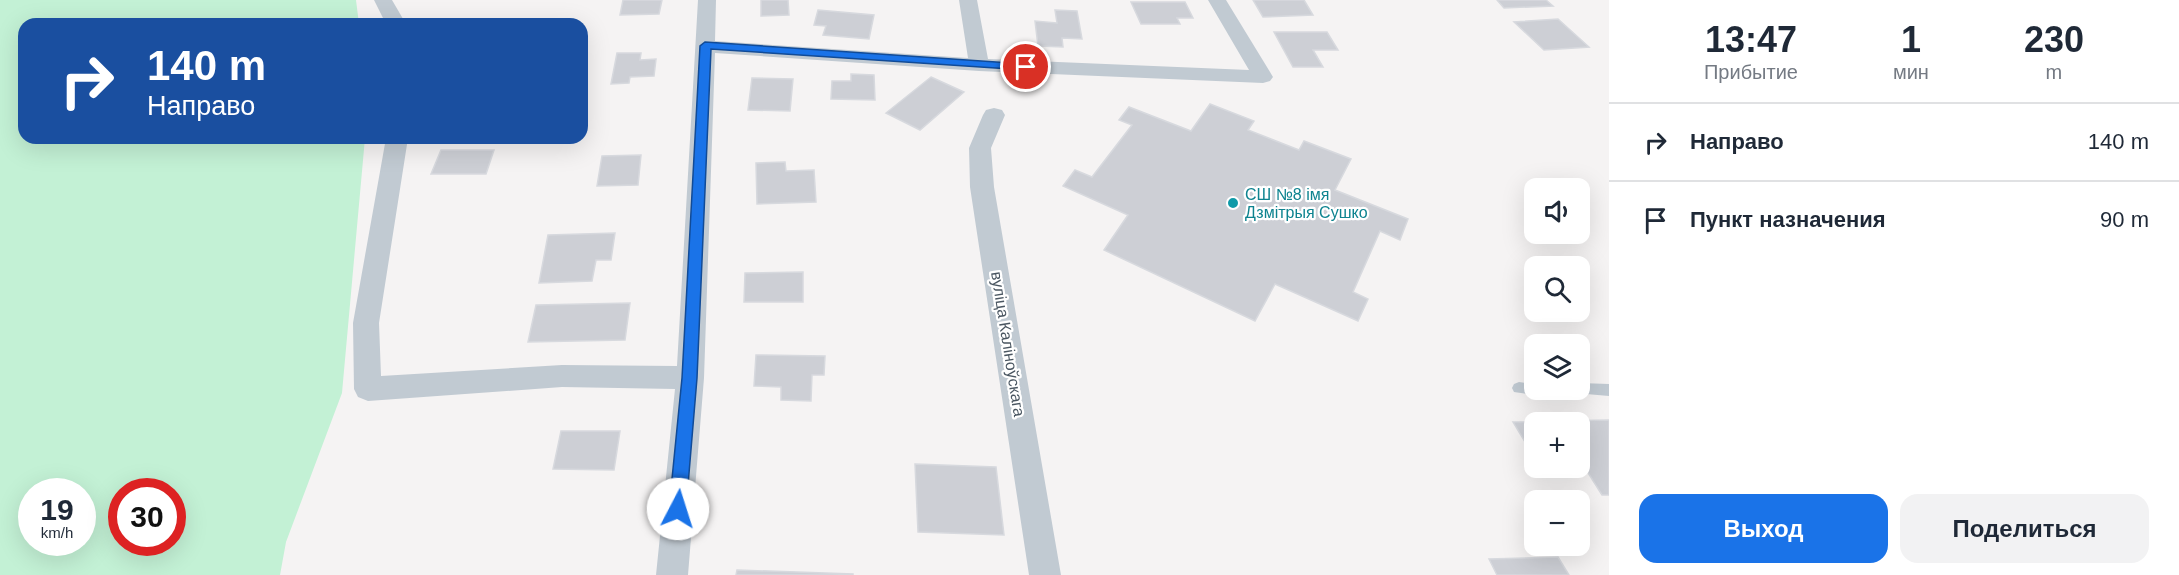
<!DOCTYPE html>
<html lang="ru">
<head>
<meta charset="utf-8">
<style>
  body { margin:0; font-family:Arial,sans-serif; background:#f2f2f3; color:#1f2937; height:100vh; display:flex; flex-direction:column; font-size:22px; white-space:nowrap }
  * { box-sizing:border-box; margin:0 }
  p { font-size:20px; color:#747a83 }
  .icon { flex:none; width:33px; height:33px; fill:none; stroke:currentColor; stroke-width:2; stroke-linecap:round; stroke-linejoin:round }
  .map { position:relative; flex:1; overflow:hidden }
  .details { display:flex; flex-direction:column; background:#fff; width:570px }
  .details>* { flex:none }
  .hud { position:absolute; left:18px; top:18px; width:570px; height:126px; border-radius:18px; box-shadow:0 6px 24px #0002; background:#1a4fa0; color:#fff; overflow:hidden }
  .buttons { position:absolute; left:1524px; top:178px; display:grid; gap:12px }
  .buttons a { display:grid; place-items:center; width:66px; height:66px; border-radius:12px; background:#fff; box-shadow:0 6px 24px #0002; font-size:30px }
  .speed { position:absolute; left:18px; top:478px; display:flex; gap:12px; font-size:30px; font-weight:700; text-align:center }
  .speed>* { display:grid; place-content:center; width:78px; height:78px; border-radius:50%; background:#fff; box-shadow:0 6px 24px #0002; line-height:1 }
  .speed small { font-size:15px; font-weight:400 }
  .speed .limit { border:9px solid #d22; background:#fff; color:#111 }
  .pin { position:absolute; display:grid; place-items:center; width:51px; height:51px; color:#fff; margin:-26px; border:3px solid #fff; border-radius:50%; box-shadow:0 2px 6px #0007 }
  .me { position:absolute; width:66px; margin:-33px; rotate:5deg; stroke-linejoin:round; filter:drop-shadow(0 0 4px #0008) }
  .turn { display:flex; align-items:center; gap:21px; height:126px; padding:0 30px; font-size:27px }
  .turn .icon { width:78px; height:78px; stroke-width:2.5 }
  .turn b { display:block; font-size:42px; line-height:51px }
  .eta { display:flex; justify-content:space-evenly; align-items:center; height:102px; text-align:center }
  .eta b { font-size:36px; font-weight:700; line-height:42px }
  .cta { display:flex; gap:12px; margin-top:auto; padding:12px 30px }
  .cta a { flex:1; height:69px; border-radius:18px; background:#1a73e8; color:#fff; font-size:24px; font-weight:700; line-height:69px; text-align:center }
  .cta a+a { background:#f2f2f3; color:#1f2937 }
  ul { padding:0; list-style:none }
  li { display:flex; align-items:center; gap:18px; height:78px; padding:0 30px; border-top:2px solid #e0e1e3 }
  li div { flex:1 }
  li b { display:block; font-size:22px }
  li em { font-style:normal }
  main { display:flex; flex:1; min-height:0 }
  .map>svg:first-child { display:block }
</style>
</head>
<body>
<main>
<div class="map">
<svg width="1609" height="575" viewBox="0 0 1609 575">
  <rect width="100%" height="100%" fill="#f5f3f3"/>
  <path fill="#c3f1d5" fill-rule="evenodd" d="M0,0h356l3,24h-335v114h341l-23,255 -56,149 -6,33h-280zM32,492h50v51h-50zM122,492h50v51h-50z"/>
  <g fill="#cdcfd5" stroke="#d7d9de" stroke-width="1.5">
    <path d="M623,0h39l-3,14 -39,1z"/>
    <path d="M761,0h27l1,15 -28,1z"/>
    <path d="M1253,0h51l9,15 -50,2z"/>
    <path d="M1497,0h49l7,6 -49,2z"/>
    <path d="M1131,2h54l8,16h-16l3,6h-39z"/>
    <path d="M818,10l56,5 -5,24 -46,-4 3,-9 -12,-1z"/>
    <path d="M1055,10l22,1 5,28 -20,-1 1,9 -25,-1 -3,-25 22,2z"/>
    <path d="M1558,19l31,28 -45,3 -30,-28z"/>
    <path d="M1274,32h53l11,18h-25l10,17h-30z"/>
    <path d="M617,53h24l-1,7 16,-1 -2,17 -24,1 -1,6 -18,1z"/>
    <path d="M851,74l23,1 1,25 -44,-1 1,-18h19z"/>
    <path d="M931,77l33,15 -44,38 -34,-17z"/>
    <path d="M752,78l41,1 -3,32 -42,-1z"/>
    <path d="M1210,104l44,17 -6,9 51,20 5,-9 47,18 -16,31 73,29 -8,21 -20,-9 -27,61 15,7 -10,22 -83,-37 -20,37 -151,-71 24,-35 -65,-29 12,-16 17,7 40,-52 -13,-5 10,-13 62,24z"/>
    <path d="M441,150h53l-8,24h-55z"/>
    <path d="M641,155l-3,30 -41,1 5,-30z"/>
    <path d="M785,162l1,9 28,-1 2,32 -59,2 -1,-41z"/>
    <path d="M615,233l-4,27h-15l-4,21 -53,2 9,-48z"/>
    <path d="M803,272v30h-59l1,-29z"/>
    <path d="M630,303l-5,37 -97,2 8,-37z"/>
    <path d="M756,355l69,1 -1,19h-12l-1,26 -30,-1v-13l-27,-1z"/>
    <path d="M1609,420v75h-7l-22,-35v-37h-46v34l-21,-35z"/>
    <path d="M561,431h59l-6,39 -61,-1z"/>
    <path d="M915,464l81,3 8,68 -86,-3z"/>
    <path d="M1558,557l11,18h-72l-8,-16z"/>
    <path d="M737,570l116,4v1h-117z"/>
  </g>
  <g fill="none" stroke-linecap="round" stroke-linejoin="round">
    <g fill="#c1cad2" fill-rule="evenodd">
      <path d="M1519,382l15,2v6h6l-6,5 -20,-3 -2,-4 2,-4z"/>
      <path d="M1580,383l29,1v12l-34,-3 -1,-3h6z"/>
    </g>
    <g fill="#c1cad2" fill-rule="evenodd">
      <path d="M374,0h18l14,24h-20z"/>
      <path d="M698,0h18l-1,41 253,17 -9,-58h18l11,59 261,11 -41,-70h18l47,77 -3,4 -7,2 -284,-12 -264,-18 -11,325 -16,197h-32l19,-186 -113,-2 -194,14 -10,-4 -4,-8 -1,-66 33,-185h22l-29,185 2,53 181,-11 115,1z"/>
      <path d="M994,108l8,2 3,5 -14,33 3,39 67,388h-32l-59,-388 -1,-39 14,-33 3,-5z"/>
    </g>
  </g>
  <path fill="#1a73e8" stroke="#114b97" stroke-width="1.5" d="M705,42l321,22 5,3 -5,3 -315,-21 -14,329 -11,131 -2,6 -6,2 -6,-2 -3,-6 13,-131 18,-332z"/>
  <circle fill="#0f9aa8" stroke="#fff" stroke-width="2" cx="1233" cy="203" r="6"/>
  <g text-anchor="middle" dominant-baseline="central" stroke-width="4.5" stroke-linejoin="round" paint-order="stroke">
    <g font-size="16" fill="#0d838f" stroke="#fff" text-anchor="start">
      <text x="1245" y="194">СШ №8 імя<tspan x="1245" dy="18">Дзмітрыя Сушко</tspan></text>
    </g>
    <g font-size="16" fill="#4a5661" stroke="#fff">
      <text transform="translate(1008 344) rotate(81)">вуліца Каліноўскага</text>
    </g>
  </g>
</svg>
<div class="buttons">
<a><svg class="icon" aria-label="sound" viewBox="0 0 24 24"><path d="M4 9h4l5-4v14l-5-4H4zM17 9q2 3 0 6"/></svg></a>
<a><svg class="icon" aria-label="search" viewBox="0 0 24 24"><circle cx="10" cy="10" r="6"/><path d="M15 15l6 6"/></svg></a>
<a><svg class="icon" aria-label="layers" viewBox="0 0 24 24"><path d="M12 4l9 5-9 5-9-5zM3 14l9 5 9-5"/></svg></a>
<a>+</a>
<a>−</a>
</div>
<div class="speed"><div>19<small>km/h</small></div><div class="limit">30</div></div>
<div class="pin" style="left:1026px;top:67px;background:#d93025"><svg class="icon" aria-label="arrive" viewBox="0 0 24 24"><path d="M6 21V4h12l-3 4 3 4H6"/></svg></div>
<svg class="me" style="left:678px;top:509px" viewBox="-20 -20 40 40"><circle r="19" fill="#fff"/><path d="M0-13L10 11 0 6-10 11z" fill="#1a73e8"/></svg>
<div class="hud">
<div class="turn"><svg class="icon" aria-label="right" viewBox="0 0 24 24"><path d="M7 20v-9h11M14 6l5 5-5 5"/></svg><div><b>140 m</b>Направо</div></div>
</div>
</div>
<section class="details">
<div class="eta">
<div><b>13:47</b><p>Прибытие</p></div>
<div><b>1</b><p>мин</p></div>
<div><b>230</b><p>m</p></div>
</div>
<ul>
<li><svg class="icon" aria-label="right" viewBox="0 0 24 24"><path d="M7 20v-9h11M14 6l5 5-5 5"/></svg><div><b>Направо</b></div><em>140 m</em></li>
<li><svg class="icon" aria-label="arrive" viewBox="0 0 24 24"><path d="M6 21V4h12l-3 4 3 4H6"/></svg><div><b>Пункт назначения</b></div><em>90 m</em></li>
</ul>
<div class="cta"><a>Выход</a><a>Поделиться</a></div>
</section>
</main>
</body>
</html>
